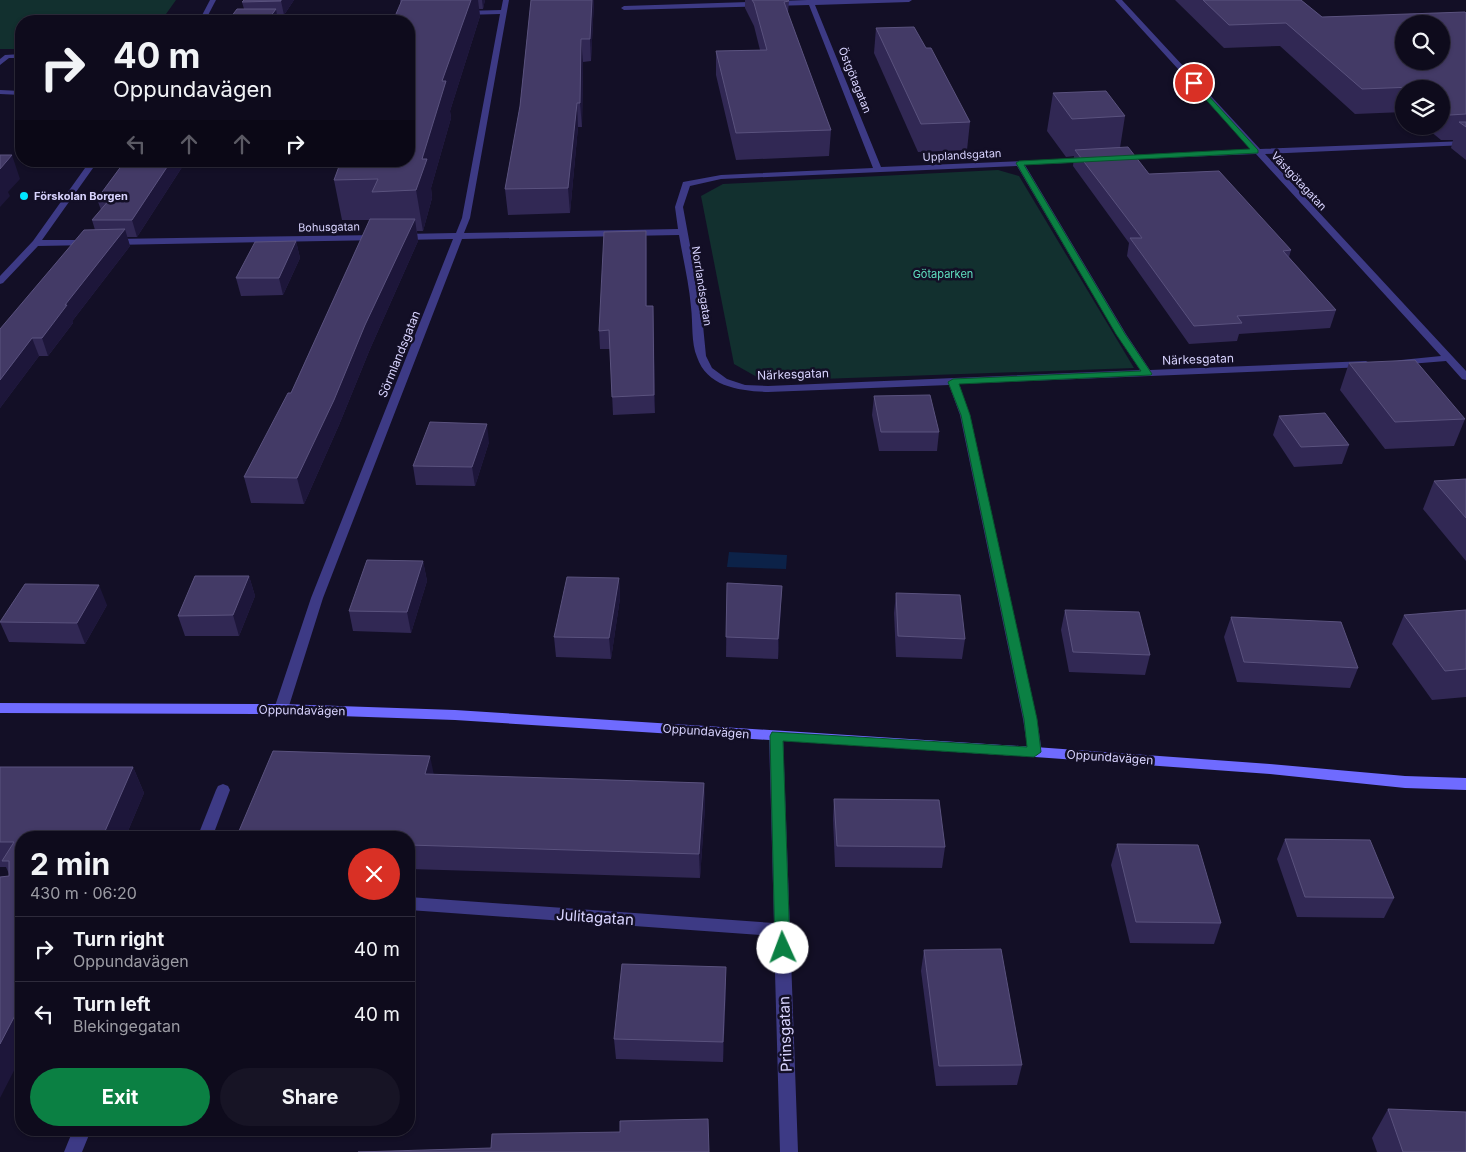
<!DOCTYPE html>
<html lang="en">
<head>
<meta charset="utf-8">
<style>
  body { margin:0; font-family:Inter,sans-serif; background:#171425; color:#f1f3f6; height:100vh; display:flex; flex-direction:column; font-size:19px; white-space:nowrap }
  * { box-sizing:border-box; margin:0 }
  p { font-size:16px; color:#9b9ba3 }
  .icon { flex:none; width:28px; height:28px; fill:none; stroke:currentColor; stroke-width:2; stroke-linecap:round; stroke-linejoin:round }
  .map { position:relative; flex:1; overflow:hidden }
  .panel { position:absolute; left:15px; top:831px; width:400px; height:305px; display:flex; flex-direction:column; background:#0e0b1c; border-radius:20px; box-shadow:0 1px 4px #0004,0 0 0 1px #2e2b3b }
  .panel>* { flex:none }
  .guide { position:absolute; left:15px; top:15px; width:400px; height:152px; border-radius:20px; box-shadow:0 1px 4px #0004,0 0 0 1px #2e2b3b; background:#0e0b1c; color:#f1f3f6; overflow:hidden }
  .tools { position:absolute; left:1395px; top:15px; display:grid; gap:10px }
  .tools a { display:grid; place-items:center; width:55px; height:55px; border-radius:50%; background:#0e0b1c; box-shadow:0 1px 4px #0004,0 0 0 1px #2e2b3b; font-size:25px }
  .pin { position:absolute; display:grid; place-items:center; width:42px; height:42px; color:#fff; margin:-21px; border:2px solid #fff; border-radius:50%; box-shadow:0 1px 5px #0007 }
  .me { position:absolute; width:55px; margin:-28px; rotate:358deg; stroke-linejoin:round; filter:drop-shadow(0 0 4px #0008) }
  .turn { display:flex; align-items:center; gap:18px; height:105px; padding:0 15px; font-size:22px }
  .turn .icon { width:65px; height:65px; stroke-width:2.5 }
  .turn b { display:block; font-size:35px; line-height:42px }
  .lanes { display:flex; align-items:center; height:48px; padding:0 15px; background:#0003; justify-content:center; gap:25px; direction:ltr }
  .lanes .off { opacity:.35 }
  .round { display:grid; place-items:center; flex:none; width:52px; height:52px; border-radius:26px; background:#171425 }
  .overview { display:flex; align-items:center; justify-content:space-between; height:85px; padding:0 15px }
  h1 { font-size:30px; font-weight:700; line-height:38px }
  .cta { display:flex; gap:10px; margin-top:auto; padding:10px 15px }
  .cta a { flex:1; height:58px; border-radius:30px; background:#0b8043; color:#fff; font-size:20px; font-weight:700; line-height:58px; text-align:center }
  .cta a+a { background:#171425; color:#f1f3f6 }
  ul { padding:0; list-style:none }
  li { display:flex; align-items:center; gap:15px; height:65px; padding:0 15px; border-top:1px solid #2e2b3b }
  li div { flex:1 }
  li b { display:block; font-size:19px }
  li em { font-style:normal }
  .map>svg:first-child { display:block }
</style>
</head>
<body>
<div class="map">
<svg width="1466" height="1152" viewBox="0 0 1466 1152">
  <rect width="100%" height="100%" fill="#130f26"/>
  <g fill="#12302f">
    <path d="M0,0h176l-15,21h-140v28h-21z"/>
    <path d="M998,170l21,6 115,192 -370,13 -30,-17 -33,-168 22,-12z"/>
  </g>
  <path fill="#0c2248" d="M729,552l58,3 -1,14 -59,-2z"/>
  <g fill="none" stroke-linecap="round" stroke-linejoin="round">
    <g fill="#3d3a85" fill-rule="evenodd">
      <path d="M21,54v4h-12l-9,7v-6l5,-4z"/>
      <path d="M0,90l21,1v4l-21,-1z"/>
    </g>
    <g fill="#3d3a85" fill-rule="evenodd">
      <path d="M210,0h6l-11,21h-6z"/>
      <path d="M503,0h6l-39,218 -6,15 214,-4 -3,-22 8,-25 38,-7 152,-7 -64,-163 -185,5 -3,-2 3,-2 183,-6h105l-3,2 -94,3 66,162 211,-9 1,2 -4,2 -64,3 101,169 24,36 216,-9 5,3 -5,3 -407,17 11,31 67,304 5,33 -2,4h-10l-2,-4 -5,-33 -63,-304 -11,-30 -181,7c-28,-1 -61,-5 -71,-35 -6,-14 -4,-34 -6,-50 -2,-24 -8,-48 -12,-72l-217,4 -139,359 -35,111 -2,4h-10l-2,-4 37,-111 142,-359 -51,1 -4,-3 4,-3 54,-1 6,-15 38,-204 -36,1 -3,-2 3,-2 37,-1zM1017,166l99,168 24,36 -372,16 -23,-1 -18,-6 -15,-11 -6,-12 -5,-51 -18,-98 7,-21 31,-7z"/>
      <path d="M1115,0h7l138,149 206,-8v4l-201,9 201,217v9l-4,-1 -16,-18 -49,4v-4l4,-1 40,-4 -185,-202 -140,6v-4h3l133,-6z"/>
      <path d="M413,14l1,1 -3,2 -205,4 3,-2z"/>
      <path d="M90,161h8l-56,79h47l3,1v4l-54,1 -35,37 -3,1v-8l33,-35z"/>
      <path d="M379,235l4,3 -1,2 -270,5 -4,-3 4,-3z"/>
      <path d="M776,731l5,1 2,4 15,416h-18l-6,-216 -365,-26v-13l365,26 -5,-187 2,-4z"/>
      <path d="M223,784l5,2 2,4 -18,48h-15l19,-48 2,-4z"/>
      <path d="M73,1130h18l-9,22h-18z"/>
    </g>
    <path fill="#6f6bff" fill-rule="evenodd" d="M0,703l281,1 174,6 580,37 235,17 135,12 61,2v12l-61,-2 -135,-14 -235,-17 -580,-37 -174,-6 -281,-1z"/>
  </g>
  <g fill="#312854">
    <path d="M244,0h50l-10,15h-7l1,6h-50l16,-12 -2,-7z"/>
    <path d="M400,0h85l-2,9h-4l1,7 -30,95 1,7 -20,70 1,10 -9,33h-6l1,10 -48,108 -31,76 -35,79 -53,-1 -7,-26 47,-84 79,-173h-28l-8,-40 75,-19z"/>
    <path d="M531,0h63l-3,61 -8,1 -1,65h-4l-8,86 -62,2 -3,-26 15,-83z"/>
    <path d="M741,0h47l1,1 -1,12 43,117 -2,26 -93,4 -20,-85v-24l44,-1 -6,-24 -9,-18v-8z"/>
    <path d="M1175,0h126l21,17 144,-4v147l-15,-12 2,-8h-12l-17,-14h17v-37h-37v23l-49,2 -75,-68 -56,2z"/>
    <path d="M876,28l50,20 44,74 -3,28 -49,2 -44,-99z"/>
    <path d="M1053,93l72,23 -5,32 29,26 142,76 -2,7 47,53 -6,18 -91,6 -2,7 -48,3 -62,-88 2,-13 -56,-77 1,-10 -8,1 -19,-26z"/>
    <path d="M125,161h61l-49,76h-10l3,9 -57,74v3l-25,33h-9l-39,52v-79l95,-99 -3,-10 9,-10 -4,-11z"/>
    <path d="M296,241l4,17 -17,37 -42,1 -5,-18z"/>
    <path d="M647,248v58h6l2,107 -42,2 -3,-66h-10l-1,-18z"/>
    <path d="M1349,363l116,56 -11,27 -69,3 -45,-59z"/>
    <path d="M874,396l65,36 -2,19h-58l-7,-36z"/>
    <path d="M1279,416l70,29 -7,19 -48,3 -21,-32z"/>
    <path d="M489,442l-14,44 -59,-1 -3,-19z"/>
    <path d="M1466,479v82l-43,-52 11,-28z"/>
    <path d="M423,561l4,20 -16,52 -58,-2 -4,-20z"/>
    <path d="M249,576l6,20 -16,40h-54l-7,-20z"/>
    <path d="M619,578l1,20 -9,61 -55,-2 -2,-20z"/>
    <path d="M727,583l55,3 -4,73 -52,-2z"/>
    <path d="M896,593l69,46 -3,20 -66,-2 -2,-44z"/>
    <path d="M107,605l-22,39 -76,-2 -9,-20z"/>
    <path d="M1065,610l85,45 -5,20 -76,-3 -8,-42z"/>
    <path d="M1466,610v87l-34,3 -40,-56 12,-29z"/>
    <path d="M1231,617l127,51 -8,20 -113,-6 -13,-45z"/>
    <path d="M0,767h133l11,26 -19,45h-104l-21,260v-221l9,-1v-2l-3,-7h-6z"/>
    <path d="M434,775l270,8 1,24 -5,71 -291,-9v-31z"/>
    <path d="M834,799l111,48 -3,21 -107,-1 -2,-48z"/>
    <path d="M1285,839l109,59 -10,20 -87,-1 -20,-58z"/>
    <path d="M1117,844l104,79 -7,21 -84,-1 -19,-78z"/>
    <path d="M924,950l98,115 -5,20 -81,1 -15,-115z"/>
    <path d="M726,967v20l-3,75 -107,-3 -2,-20z"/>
    <path d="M1388,1109l78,43h-89l-5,-14z"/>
  </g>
  <g fill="#1d163a">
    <path d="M281,0h13l-10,15 -3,-14z"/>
    <path d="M471,0h7l2,16 -30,95 1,7 -20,70 1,10 -9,33 -7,-41 6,-31 20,-78z"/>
    <path d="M482,0h3l-2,9z"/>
    <path d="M592,0h2l-3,61 -1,-22z"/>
    <path d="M276,9l2,12h-11z"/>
    <path d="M581,39l2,23 -1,65 -2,-24z"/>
    <path d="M577,103l1,24 -8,86 -2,-25z"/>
    <path d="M12,155l8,24 -12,13 2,4 -10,11v-38z"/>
    <path d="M171,161h15l-49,76 -5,-17z"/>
    <path d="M415,219l3,22 -48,108 -31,76 -35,79 -7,-26 68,-153z"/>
    <path d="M125,229l5,17 -57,74v3l-25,33 -6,-18 23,-33z"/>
    <path d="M646,231l1,17v76l-1,-18z"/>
    <path d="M296,241l4,17 -17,37 -4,-17z"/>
    <path d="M653,306l1,18 1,89 -1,-18z"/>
    <path d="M32,338l7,18 -39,52v-28z"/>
    <path d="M487,424l2,18 -14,44 -3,-19z"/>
    <path d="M423,561l4,20 -16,52 -4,-21z"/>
    <path d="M249,576l6,20 -16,40 -6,-21z"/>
    <path d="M619,578l1,20 -9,61 -2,-21z"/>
    <path d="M99,585l8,20 -22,39 -8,-21z"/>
    <path d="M782,586l-1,20 -3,53v-20z"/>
    <path d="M430,756l5,24 -10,-6z"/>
    <path d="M133,767l11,26 -19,45h-23z"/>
    <path d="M704,783l1,24 -5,71 -1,-24z"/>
    <path d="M726,967v20l-3,75v-20z"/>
    <path d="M21,1004v53l-21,41v-54z"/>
  </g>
  <g fill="#433a66" stroke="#5a527e" fill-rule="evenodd">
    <path d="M244,0h37v1l-39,1z"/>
    <path d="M402,0h69l-29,81h4l-24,78h5l-11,31 -44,2 6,-13 -44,1 7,-19h68v-140h-16z"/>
    <path d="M531,0h61l-2,39h-9l-1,64h-3l-9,85 -63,1 15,-83z"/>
    <path d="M752,0h36l1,1 -5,1 47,128 -95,3 -20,-82 51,-1 -13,-47z"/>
    <path d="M1203,0h98l21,17 143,-5 1,1v101l-16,1 -9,-7v-19h-25l-3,-2 -51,2 -76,-66 -57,2zM1404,24h37v37h-37z"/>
    <path d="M237,9h39l-9,12h-39z"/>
    <path d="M914,27l12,21h5l39,74 -49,2 -45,-96z"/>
    <path d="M1106,91l19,25 -53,3 -19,-26z"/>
    <path d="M1459,122h7v5z"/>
    <path d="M1128,147l21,27 70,-3 72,79 -8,1 53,59 -99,6 5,7 -48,3 -64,-88h12l-67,-88z"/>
    <path d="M0,155h12l-12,14z"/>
    <path d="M125,161h46l-39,59h-40l18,-21h-13z"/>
    <path d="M370,219h45l-50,106 -31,75 -37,78 -53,-1 44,-84h3z"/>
    <path d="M125,229l-60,76h2l-25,33h-10l-32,42v-51l84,-99z"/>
    <path d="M646,231v75h7l1,89 -42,2 -3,-67 -10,1 5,-99z"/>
    <path d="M296,241l-17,37h-43l19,-36z"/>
    <path d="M1415,360l50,59 -70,3 -46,-59z"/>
    <path d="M930,395l9,37h-58l-7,-36z"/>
    <path d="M1325,413l24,32 -48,2 -22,-31z"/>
    <path d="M430,422l57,2 -15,43 -59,-1z"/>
    <path d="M1466,479v39l-32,-37z"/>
    <path d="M367,560l56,1 -16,51 -58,-1z"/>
    <path d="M195,576h54l-16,39 -55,1z"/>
    <path d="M567,577l52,1 -10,60 -55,-1z"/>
    <path d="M727,583l55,3 -4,53 -52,-2z"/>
    <path d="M25,584l74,1 -22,38 -77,-1z"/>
    <path d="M896,593l64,2 5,44 -67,-3z"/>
    <path d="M1065,610l74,2 11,43 -77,-3z"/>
    <path d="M1466,610v59l-21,2 -41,-56z"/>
    <path d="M1231,617l110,5 17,46 -114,-6z"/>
    <path d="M273,751l157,5 -5,18 279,9 -5,71 -290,-9v-7h-173z"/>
    <path d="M0,767h133l-31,71h-81v166l-21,40v-167l9,-1v-15h-7l12,-19h-14z"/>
    <path d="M834,799l105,1 6,47 -108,-1z"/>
    <path d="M1285,839l85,1 24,58 -89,-1z"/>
    <path d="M1117,844l81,1 23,78 -85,-1z"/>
    <path d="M1001,949l21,116 -83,1 -15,-116z"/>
    <path d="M622,964l104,3 -3,75 -109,-3z"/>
    <path d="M1388,1109l78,3v40h-63z"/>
    <path d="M708,1119l1,33h-351l133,-4 1,-14 128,-2v-11z"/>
  </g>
  <path fill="#0b8043" stroke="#07532c" d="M1192,82h4l62,68v3l-234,12 101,169 27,40 -1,1 -192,9 11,31 67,304 4,33 -7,5 -251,-16 7,207 -2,5 -5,2 -6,-2 -2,-5 -5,-212 2,-4 255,15 -3,-28 -63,-304 -13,-33 5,-3 188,-8 -25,-37 -100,-171 3,-2 231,-12 -58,-65z"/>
  <circle fill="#00e5ff" stroke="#130f26" stroke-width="2" cx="24" cy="196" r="5"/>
  <g text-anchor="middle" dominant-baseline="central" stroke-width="5" stroke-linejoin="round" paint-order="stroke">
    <g font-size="11" fill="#d9d4ff" stroke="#130f26">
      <text transform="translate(855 80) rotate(68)">Östgötagatan</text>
      <text transform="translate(962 155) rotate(-3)">Upplandsgatan</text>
      <text transform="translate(1299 181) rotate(47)">Västgötagatan</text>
      <text transform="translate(329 227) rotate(-1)">Bohusgatan</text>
      <text transform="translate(702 286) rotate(81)">Norrlandsgatan</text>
    </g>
    <g font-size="11" font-weight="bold" fill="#d9d4ff" stroke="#130f26" text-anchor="start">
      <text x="34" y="196">Förskolan Borgen</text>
    </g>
    <g font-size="11" fill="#5fe0c0" stroke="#130f26">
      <text x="943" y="274">Götaparken</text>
    </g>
    <g font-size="12" fill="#d9d4ff" stroke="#130f26">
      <text transform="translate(399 354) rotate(-68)">Sörmlandsgatan</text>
      <text transform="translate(1198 359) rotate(-2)">Närkesgatan</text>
      <text transform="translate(793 374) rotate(-2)">Närkesgatan</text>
      <text transform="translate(302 710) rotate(1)">Oppundavägen</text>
      <text transform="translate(706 731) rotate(4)">Oppundavägen</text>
      <text transform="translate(1110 757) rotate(4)">Oppundavägen</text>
    </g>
    <g font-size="15" fill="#d9d4ff" stroke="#130f26">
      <text transform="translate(595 917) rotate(4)">Julitagatan</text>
      <text transform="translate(785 1034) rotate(-92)">Prinsgatan</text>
    </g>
  </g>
</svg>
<div class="tools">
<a><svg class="icon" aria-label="search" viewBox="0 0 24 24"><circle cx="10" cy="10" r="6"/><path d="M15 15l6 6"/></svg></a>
<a><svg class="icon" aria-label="layers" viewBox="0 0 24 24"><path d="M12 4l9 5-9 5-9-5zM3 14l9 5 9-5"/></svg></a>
</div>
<div class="pin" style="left:1194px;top:83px;background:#d93025"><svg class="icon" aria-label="arrive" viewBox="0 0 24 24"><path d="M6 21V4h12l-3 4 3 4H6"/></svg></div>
<svg class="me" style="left:783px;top:948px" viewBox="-20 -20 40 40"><circle r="19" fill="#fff"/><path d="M0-13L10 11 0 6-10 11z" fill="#0b8043"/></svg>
<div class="guide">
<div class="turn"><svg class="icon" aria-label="right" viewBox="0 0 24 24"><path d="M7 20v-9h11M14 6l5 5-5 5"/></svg><div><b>40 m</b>Oppundavägen</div></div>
<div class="lanes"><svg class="icon off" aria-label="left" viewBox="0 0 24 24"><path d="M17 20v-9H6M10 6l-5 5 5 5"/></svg><svg class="icon off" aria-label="ahead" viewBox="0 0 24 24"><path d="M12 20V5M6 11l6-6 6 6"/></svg><svg class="icon off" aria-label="ahead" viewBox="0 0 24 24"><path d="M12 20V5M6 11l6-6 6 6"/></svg><svg class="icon" aria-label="right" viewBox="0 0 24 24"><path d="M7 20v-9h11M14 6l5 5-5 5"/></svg></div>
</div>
<section class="panel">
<div class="overview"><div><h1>2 min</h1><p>430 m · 06:20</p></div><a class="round" style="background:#d93025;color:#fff"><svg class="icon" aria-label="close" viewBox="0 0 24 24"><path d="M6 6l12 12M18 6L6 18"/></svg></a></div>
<ul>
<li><svg class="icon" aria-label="right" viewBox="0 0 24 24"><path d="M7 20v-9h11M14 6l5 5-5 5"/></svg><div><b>Turn right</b><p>Oppundavägen</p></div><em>40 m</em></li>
<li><svg class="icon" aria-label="left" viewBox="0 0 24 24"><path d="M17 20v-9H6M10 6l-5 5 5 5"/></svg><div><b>Turn left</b><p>Blekingegatan</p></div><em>40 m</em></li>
</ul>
<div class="cta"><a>Exit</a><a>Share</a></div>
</section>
</div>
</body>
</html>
